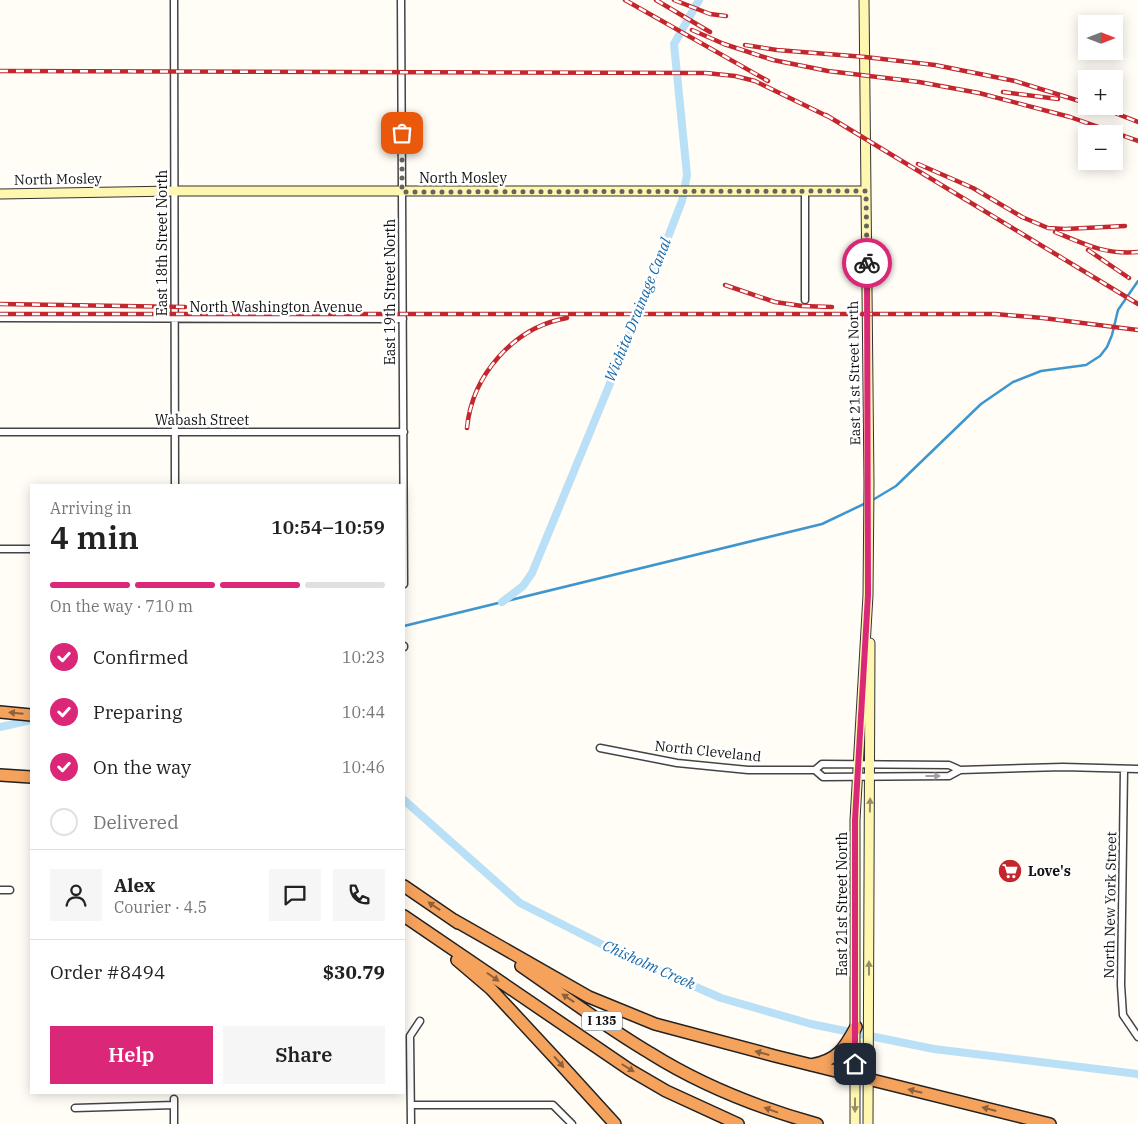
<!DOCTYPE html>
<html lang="en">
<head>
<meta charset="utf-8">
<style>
  body { margin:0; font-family:"IBM Plex Serif",serif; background:#f6f6f6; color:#222; height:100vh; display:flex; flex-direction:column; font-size:19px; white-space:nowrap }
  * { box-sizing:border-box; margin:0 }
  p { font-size:16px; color:#767676 }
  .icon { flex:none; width:28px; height:28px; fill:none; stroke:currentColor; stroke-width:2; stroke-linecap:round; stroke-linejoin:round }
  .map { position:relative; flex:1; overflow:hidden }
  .drawer { position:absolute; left:30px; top:484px; width:375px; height:610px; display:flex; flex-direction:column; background:#fff; border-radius:0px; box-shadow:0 2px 12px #0003 }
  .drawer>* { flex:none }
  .needle { width:32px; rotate:90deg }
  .fabs { position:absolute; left:1078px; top:15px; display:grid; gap:10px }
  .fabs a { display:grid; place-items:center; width:45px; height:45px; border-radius:0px; background:#fff; box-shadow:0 2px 12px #0003; font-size:25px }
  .pin { position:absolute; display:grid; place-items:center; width:42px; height:42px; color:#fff; margin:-21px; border-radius:10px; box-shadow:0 2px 8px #0006 }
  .courier { position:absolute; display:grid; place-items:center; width:50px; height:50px; margin:-25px; border:4px solid #db2777; border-radius:50%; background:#fff; color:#222; box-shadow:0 1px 6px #0007 }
  .head em { font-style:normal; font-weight:600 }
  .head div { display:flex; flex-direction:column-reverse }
  .head { display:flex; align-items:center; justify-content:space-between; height:85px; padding:0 20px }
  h1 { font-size:32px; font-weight:600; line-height:38px }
  .bar { display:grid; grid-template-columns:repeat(4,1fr); gap:8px 5px; align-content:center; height:60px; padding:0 20px }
  .bar i { height:6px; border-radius:4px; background:#e0e0e0 }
  .bar .active { background:#db2777 }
  .bar p { grid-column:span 4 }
  .line { display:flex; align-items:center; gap:12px; padding:0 20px; border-top:1px solid #e0e0e0 }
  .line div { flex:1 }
  .round { display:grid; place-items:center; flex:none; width:52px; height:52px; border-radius:0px; background:#f6f6f6 }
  ol { padding:0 20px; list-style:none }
  li { display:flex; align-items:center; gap:15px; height:55px }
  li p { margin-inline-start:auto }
  li .icon { padding:5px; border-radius:50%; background:#db2777; color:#fff; stroke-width:4 }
  li:last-child { color:#767676 }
  li i { width:28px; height:28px; border:2px solid #e0e0e0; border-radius:50% }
  .action { display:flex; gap:10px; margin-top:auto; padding:10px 20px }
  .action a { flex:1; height:58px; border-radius:0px; background:#db2777; color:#fff; font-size:20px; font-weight:600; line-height:58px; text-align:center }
  .action a+a { background:#f6f6f6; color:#222 }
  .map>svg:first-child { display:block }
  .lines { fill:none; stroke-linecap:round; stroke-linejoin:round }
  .stream { stroke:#3f96cf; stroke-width:2.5 }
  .canal { stroke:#b9e0f7; stroke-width:8 }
  .street-casing { stroke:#444; stroke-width:9 }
  .secondary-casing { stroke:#333; stroke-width:11 }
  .highway-casing { stroke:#222; stroke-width:14 }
  .street { stroke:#fff; stroke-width:6 }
  .secondary { stroke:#fff6b0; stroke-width:9 }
  .highway { stroke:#f5a25d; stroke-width:11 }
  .rail-casing { stroke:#c4262e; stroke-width:4.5 }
  .rail { stroke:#fff; stroke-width:2.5; stroke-dasharray:8; stroke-linecap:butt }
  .oneway { fill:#8e613b }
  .oneway2 { fill:#a0a0a0 }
  .oneway3 { fill:#948f68 }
  .done { stroke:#646461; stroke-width:5; stroke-dasharray:0 9 }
  .route { stroke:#db2777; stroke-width:6 }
  .labels { text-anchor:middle; stroke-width:5; stroke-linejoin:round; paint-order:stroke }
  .shield { fill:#fff; stroke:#585858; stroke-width:1 }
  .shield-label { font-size:12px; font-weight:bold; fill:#111 }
  .street-label { font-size:14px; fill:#111; stroke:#fff }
  .poi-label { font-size:14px; font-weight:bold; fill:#111; stroke:#fff; text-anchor:start }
  .water-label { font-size:15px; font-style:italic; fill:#1768a6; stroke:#fff }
</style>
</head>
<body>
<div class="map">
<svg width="1138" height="1124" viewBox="0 0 1138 1124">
  <rect width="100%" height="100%" fill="#fffdf5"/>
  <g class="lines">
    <!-- stream -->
    <path class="stream" d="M871,501L896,486L981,404L1013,382L1041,371L1086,365L1100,356L1107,347L1112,335L1118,310L1138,281
      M404,626L822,524L866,503"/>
    <!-- canal -->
    <path class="canal" d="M502,602L523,586L532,573L632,330L682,201L687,175L674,44L699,0
      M0,727L31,720
      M404,800L520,903L625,956L721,998L811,1024L934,1049L1138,1074"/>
    <!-- street casing -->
    <g class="street-casing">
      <path id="street" d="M174,0L175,485
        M401,0L404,584
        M805,191V300
        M0,318L403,319
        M0,432H404
        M0,549H31
        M404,646V647
        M600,748L677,763L748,770H815L823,777L949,776L960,770L1063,767L1138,769
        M1124,769L1121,985L1123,1015L1138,1037
        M815,770L822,764L949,765L960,770
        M0,890H10
        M174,1099V1124
        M411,1105H553L572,1124
        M75,1108L174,1105
        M411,1124L410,1036L420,1021"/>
    </g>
    <!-- secondary casing -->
    <g class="secondary-casing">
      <path id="secondary" d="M0,194L175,191H866
        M855,1124V820L868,595L869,484L864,0
        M868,1124L870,643"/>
    </g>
    <!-- highway casing -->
    <g class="highway-casing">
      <path id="highway" d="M0,712L31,715
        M0,775L31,777
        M404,886L458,923
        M404,916L630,1070L666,1091L738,1124
        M454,920L589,997L655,1024L775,1056L1050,1124
        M457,960L491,989L555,1058L615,1124
        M521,966C563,995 606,1027 650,1053C701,1085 759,1108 817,1124
        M811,1065C838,1060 844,1049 856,1027"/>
    </g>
    <!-- street -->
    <use href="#street" class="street"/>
    <!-- secondary -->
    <use href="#secondary" class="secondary"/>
    <!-- highway -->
    <use href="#highway" class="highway"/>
    <!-- rail casing -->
    <g class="rail-casing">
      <path id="rail" d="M625,0L768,81
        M656,0L710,32
        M674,0L710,14L726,16
        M692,30L724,44L773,60L828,71L919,82L979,93L1070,117L1138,141
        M745,45L777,50L865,57L935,65L1015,81L1086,103
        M0,71L706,73L735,76L755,81L831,118
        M1003,92L1058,99
        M1097,106L1138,122
        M826,115L1138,304
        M918,164L973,188L1022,217L1048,228L1065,229L1125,226
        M1055,232C1084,244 1105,255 1138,252
        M1088,250L1129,278
        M725,285L775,302L802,306L832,307
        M0,304L185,307
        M0,314H995L1043,318L1138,330
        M467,428C472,375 514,327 567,318"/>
    </g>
    <!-- rail -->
    <use href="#rail" class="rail"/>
  </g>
  <!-- one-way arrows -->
  <defs><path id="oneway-solid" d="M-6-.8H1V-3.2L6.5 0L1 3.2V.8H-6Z" transform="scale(1.25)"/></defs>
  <g class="oneway">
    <use href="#oneway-solid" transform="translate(16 713) rotate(-175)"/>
    <use href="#oneway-solid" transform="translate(434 906) rotate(-146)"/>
    <use href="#oneway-solid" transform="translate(493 977) rotate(35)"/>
    <use href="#oneway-solid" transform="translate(568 998) rotate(-146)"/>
    <use href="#oneway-solid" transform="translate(762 1053) rotate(-165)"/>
    <use href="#oneway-solid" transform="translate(559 1062) rotate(49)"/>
    <use href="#oneway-solid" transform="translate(628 1068) rotate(32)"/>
    <use href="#oneway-solid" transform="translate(915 1091) rotate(-166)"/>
    <use href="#oneway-solid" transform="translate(989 1109) rotate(-165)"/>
    <use href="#oneway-solid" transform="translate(771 1110) rotate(-160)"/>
  </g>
  <use class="oneway2" href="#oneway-solid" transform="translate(933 776)"/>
  <g class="oneway3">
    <use href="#oneway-solid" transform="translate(870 805) rotate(-89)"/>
    <use href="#oneway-solid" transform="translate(869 968) rotate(-90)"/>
    <use href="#oneway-solid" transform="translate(855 1105) rotate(90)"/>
  </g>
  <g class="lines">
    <!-- done -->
    <path class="done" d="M402,133V192L866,191L867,263"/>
    <!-- route -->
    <path class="route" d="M855,1064V820L868,595L867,263"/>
  </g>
  <!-- icons -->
  <defs>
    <g id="supermarket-disc" transform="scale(1.25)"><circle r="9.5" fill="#c4262e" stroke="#fff"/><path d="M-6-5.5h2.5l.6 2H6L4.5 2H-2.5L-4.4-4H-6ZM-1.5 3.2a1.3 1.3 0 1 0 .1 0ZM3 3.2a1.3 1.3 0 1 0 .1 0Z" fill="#fff"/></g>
  </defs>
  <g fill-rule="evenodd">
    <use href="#supermarket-disc" x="1010" y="871"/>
  </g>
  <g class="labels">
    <!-- shield labels -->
    <rect class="shield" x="582" y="1011.5" width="40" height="19" rx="4"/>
    <g class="shield-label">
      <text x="602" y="1025">I 135</text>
    </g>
    <!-- street labels -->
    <g class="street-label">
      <text x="463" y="183">North Mosley</text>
      <text transform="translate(58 179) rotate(-1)" y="5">North Mosley</text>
      <text transform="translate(162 243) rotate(-90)" y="5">East 18th Street North</text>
      <text transform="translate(390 292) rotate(-90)" y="5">East 19th Street North</text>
      <text x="276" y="312">North Washington Avenue</text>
      <text transform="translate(854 373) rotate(-91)" y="5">East 21st Street North</text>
      <text x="202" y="425">Wabash Street</text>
      <text transform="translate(708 751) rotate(6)" y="5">North Cleveland</text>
      <text transform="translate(842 904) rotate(-90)" y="5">East 21st Street North</text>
      <text transform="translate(1110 905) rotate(-89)" y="5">North New York Street</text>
    </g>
    <!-- poi labels -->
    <g class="poi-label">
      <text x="1028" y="876">Love's</text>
    </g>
    <!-- water labels -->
    <g class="water-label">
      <text transform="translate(638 310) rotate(-68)" y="5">Wichita Drainage Canal</text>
      <text transform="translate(649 965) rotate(24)" y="5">Chisholm Creek</text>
    </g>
  </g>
</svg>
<div class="fabs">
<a><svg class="needle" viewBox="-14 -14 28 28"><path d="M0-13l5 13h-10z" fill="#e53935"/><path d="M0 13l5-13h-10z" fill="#767676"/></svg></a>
<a>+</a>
<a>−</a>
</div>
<div class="pin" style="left:402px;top:133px;background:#ea580c"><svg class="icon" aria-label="bag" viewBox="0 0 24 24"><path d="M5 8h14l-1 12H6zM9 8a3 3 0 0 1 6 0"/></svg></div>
<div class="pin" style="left:855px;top:1064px;background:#1f2937"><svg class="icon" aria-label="home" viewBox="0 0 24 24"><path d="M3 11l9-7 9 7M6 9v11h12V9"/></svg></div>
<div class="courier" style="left:867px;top:263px"><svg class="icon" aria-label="bike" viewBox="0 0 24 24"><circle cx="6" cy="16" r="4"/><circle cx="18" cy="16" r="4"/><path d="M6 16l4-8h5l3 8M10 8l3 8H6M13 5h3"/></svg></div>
<section class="drawer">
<div class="head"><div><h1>4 min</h1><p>Arriving in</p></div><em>10:54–10:59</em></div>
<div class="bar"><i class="active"></i><i class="active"></i><i class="active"></i><i></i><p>On the way · 710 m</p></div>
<ol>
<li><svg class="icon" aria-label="check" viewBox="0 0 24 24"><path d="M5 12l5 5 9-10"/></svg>Confirmed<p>10:23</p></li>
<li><svg class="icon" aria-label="check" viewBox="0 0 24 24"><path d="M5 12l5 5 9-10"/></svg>Preparing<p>10:44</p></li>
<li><svg class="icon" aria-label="check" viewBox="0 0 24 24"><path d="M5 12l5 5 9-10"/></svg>On the way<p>10:46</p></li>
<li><i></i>Delivered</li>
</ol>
<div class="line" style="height:90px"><a class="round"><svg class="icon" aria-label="person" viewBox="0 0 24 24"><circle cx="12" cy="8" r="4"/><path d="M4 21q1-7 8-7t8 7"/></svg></a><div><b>Alex</b><p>Courier · 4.5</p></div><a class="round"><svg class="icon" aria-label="chat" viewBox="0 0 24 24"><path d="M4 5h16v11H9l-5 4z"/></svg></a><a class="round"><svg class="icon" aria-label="phone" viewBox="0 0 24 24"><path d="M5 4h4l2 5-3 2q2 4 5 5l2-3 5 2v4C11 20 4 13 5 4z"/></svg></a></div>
<div class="line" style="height:65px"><div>Order #8494</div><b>$30.79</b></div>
<div class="action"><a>Help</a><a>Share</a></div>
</section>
</div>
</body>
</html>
